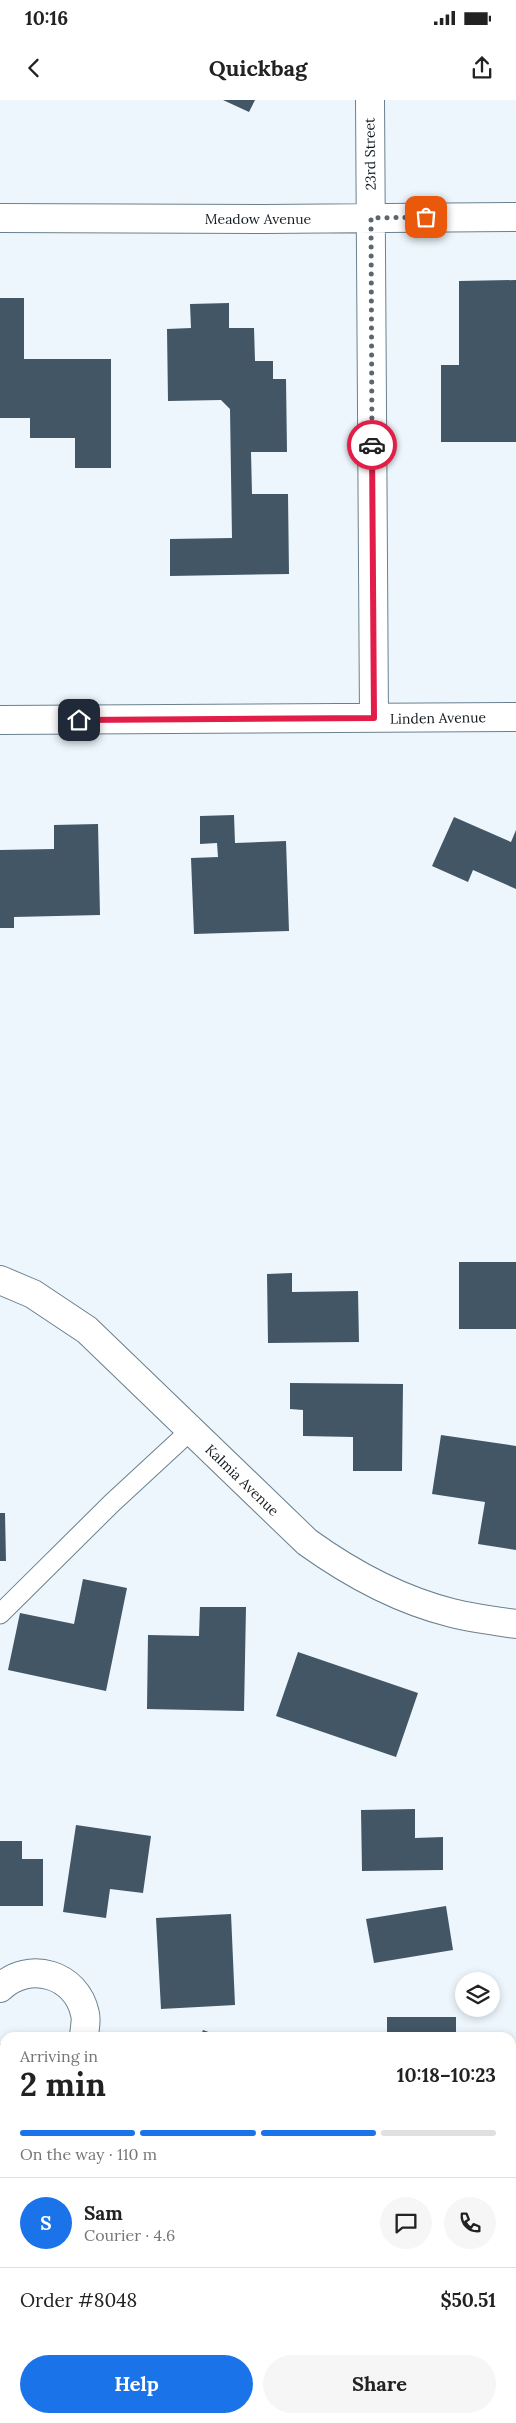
<!DOCTYPE html>
<html lang="en">
<head>
<meta charset="utf-8">
<style>
  body { margin:0; font-family:Lora,serif; background:#f6f6f6; color:#222; height:100vh; display:flex; flex-direction:column; font-size:19px; white-space:nowrap }
  * { box-sizing:border-box; margin:0 }
  p { font-size:16px; color:#767676 }
  .icon { flex:none; width:28px; height:28px; fill:none; stroke:currentColor; stroke-width:2; stroke-linecap:round; stroke-linejoin:round }
  .map { position:relative; flex:1; overflow:hidden }
  .panel { position:absolute; left:0px; top:1932px; width:516px; height:391px; display:flex; flex-direction:column; background:#fff; border-radius:15px 15px 0 0; box-shadow:0 2px 8px #0003 }
  .panel>* { flex:none }
  .tools { position:absolute; left:455px; top:1872px; display:grid; gap:10px }
  .tools a { display:grid; place-items:center; width:45px; height:45px; border-radius:50%; background:#fff; box-shadow:0 2px 8px #0003; font-size:25px }
  .pin { position:absolute; display:grid; place-items:center; width:42px; height:42px; color:#fff; margin:-21px; border-radius:10px; box-shadow:0 2px 8px #0006 }
  .courier { position:absolute; display:grid; place-items:center; width:50px; height:50px; margin:-25px; border:4px solid #e11d48; border-radius:50%; background:#fff; color:#222; box-shadow:0 1px 6px #0007 }
  .headline em { font-style:normal; font-weight:800 }
  .headline div { display:flex; flex-direction:column-reverse }
  .headline { display:flex; align-items:center; justify-content:space-between; height:85px; padding:0 20px }
  h1 { font-size:32px; font-weight:800; line-height:38px }
  .bar { display:grid; grid-template-columns:repeat(4,1fr); gap:8px 5px; align-content:center; height:60px; padding:0 20px }
  .bar i { height:6px; border-radius:4px; background:#e0e0e0 }
  .bar .on { background:#1a73e8 }
  .bar p { grid-column:span 4 }
  .line { display:flex; align-items:center; gap:12px; padding:0 20px; border-top:1px solid #e0e0e0 }
  .line div { flex:1 }
  .round { display:grid; place-items:center; flex:none; width:52px; height:52px; border-radius:26px; background:#f6f6f6 }
  .button { display:flex; gap:10px; margin-top:auto; padding:10px 20px }
  .button a { flex:1; height:58px; border-radius:30px; background:#1a73e8; color:#fff; font-size:20px; font-weight:800; line-height:58px; text-align:center }
  .button a+a { background:#f6f6f6; color:#222 }
  .status { display:flex; justify-content:space-between; align-items:center; height:35px; padding:0 25px; background:#fff; direction:ltr }
  .status svg { height:14px; fill:currentColor }
  header { display:flex; justify-content:space-between; align-items:center; height:65px; padding:0 20px; background:#fff; font-size:22px; font-weight:800 }
  .map>svg:first-child { display:block }
  .building { fill:#435665 }
  .lines { fill:none; stroke-linecap:round; stroke-linejoin:round }
  .service-casing { stroke:#6b808f; stroke-width:21 }
  .minor-casing { stroke:#6b808f; stroke-width:30 }
  .service { stroke:#fff; stroke-width:19 }
  .minor { stroke:#fff; stroke-width:28 }
  .done { stroke:#5e666c; stroke-width:5; stroke-dasharray:0 9 }
  .route { stroke:#e11d48; stroke-width:6 }
  .labels { text-anchor:middle; stroke-width:5; stroke-linejoin:round; paint-order:stroke }
  .street-label { font-size:14px; fill:#11191f; stroke:#fff }
</style>
</head>
<body>
<div class="status"><b>10:16</b><svg viewBox="0 0 49 12"><path d="M0 12V9h3v3zM5 12V6h3v6zM10 12V3h3v9zM15 12V0h3v12zM26 1h20v11H26zM47 4h2v5h-2z"/></svg></div>
<header><svg class="icon" aria-label="back" viewBox="0 0 24 24"><path d="M15 5l-7 7 7 7"/></svg>Quickbag<svg class="icon" aria-label="share" viewBox="0 0 24 24"><path d="M12 15V3M7 8l5-5 5 5M5 13v7h14v-7"/></svg></header>
<div class="map">
<svg width="516" height="2323" viewBox="0 0 516 2323">
  <rect width="100%" height="100%" fill="#ecf6fc"/>
  <!-- building -->
  <path class="building" d="M223,0H255L249,12Z
    M516,180V342H441V265H459V181Z
    M0,198H24V259H111V368H75V338H30V318H0Z
    M229,203V228H254L255,261H273V279H286L287,352H251L252,394H288L289,474L170,476V439L232,438L230,309L221,300L168,301L167,229L191,228L190,204Z
    M234,715L235,743L286,741L289,831L194,834L191,758L218,757L217,743L200,744V716Z
    M454,717L511,742L516,730V789L473,770L468,782L432,766Z
    M98,724L100,815L14,817V828H0V750L54,749V725Z
    M459,1162H516V1229H459Z
    M292,1173V1192L358,1191L359,1242L268,1243L267,1174Z
    M290,1283L403,1284L402,1371H353V1337L303,1336V1310L290,1309Z
    M441,1335L516,1346V1450L478,1444L485,1402L432,1394Z
    M0,1413H5L6,1461H0Z
    M83,1479L127,1488L106,1591L8,1570L20,1513L74,1524Z
    M200,1507H246L244,1611L147,1609L148,1535L199,1536Z
    M298,1552L418,1593L396,1657L276,1616Z
    M415,1709V1738L443,1737V1770L362,1771L361,1710Z
    M76,1725L151,1736L143,1793L110,1789L106,1818L63,1812Z
    M0,1741H22V1759H43V1806H0Z
    M446,1806L453,1850L374,1863L366,1819Z
    M231,1814L235,1905L161,1909L156,1818Z
    M387,1917H456V1938H387Z
    M203,1930L222,1937V1938H200Z
    M0,2027H5V2109H0Z
    M0,2215H5V2274H0Z
    M393,2319H431L424,2323H395Z"/>
  <g class="lines">
    <!-- service casing -->
    <g class="service-casing">
      <path id="service" d="M0,1514L112,1403L191,1330"/>
    </g>
    <!-- minor casing -->
    <g class="minor-casing">
      <path id="minor" d="M370,0L374,618
        M0,118L264,119L516,117
        M0,620L516,617
        M0,1180L33,1194L87,1230L307,1442C350,1473 400,1500 452,1513C472,1518 495,1521 516,1524
        M0,1888C29,1860 77,1874 85,1914C87,1921 84,1930 84,1938
        M0,1959L5,1964"/>
    </g>
    <!-- service -->
    <use href="#service" class="service"/>
    <!-- minor -->
    <use href="#minor" class="minor"/>
  </g>
  <g class="lines">
    <!-- done -->
    <path class="done" d="M372,345L371,118L426,117"/>
    <!-- route -->
    <path class="route" d="M79,620L374,618L372,345"/>
  </g>
  <g class="labels">
    <!-- street labels -->
    <g class="street-label">
      <text transform="translate(370 54) rotate(-91)" y="5">23rd Street</text>
      <text x="258" y="124">Meadow Avenue</text>
      <text transform="translate(438 618) rotate(-1)" y="5">Linden Avenue</text>
      <text transform="translate(242 1380) rotate(44)" y="5">Kalmia Avenue</text>
    </g>
  </g>
</svg>
<div class="tools">
<a><svg class="icon" aria-label="layers" viewBox="0 0 24 24"><path d="M12 4l9 5-9 5-9-5zM3 14l9 5 9-5"/></svg></a>
</div>
<div class="pin" style="left:426px;top:117px;background:#ea580c"><svg class="icon" aria-label="bag" viewBox="0 0 24 24"><path d="M5 8h14l-1 12H6zM9 8a3 3 0 0 1 6 0"/></svg></div>
<div class="pin" style="left:79px;top:620px;background:#1f2937"><svg class="icon" aria-label="home" viewBox="0 0 24 24"><path d="M3 11l9-7 9 7M6 9v11h12V9"/></svg></div>
<div class="courier" style="left:372px;top:345px"><svg class="icon" aria-label="car" viewBox="0 0 24 24"><path d="M5 17H2v-5l4-1 3-4h7l3 4 3 1v5h-3M9 17h6M6 11h13"/><circle cx="7" cy="17" r="2"/><circle cx="17" cy="17" r="2"/></svg></div>
<section class="panel">
<div class="headline"><div><h1>2 min</h1><p>Arriving in</p></div><em>10:18–10:23</em></div>
<div class="bar"><i class="on"></i><i class="on"></i><i class="on"></i><i></i><p>On the way · 110 m</p></div>
<div class="line" style="height:90px"><b class="round" style="background:#1a73e8;color:#fff">S</b><div><b>Sam</b><p>Courier · 4.6</p></div><a class="round"><svg class="icon" aria-label="chat" viewBox="0 0 24 24"><path d="M4 5h16v11H9l-5 4z"/></svg></a><a class="round"><svg class="icon" aria-label="phone" viewBox="0 0 24 24"><path d="M5 4h4l2 5-3 2q2 4 5 5l2-3 5 2v4C11 20 4 13 5 4z"/></svg></a></div>
<div class="line" style="height:65px"><div>Order #8048</div><b>$50.51</b></div>
<div class="button"><a>Help</a><a>Share</a></div>
</section>
</div>
</body>
</html>
